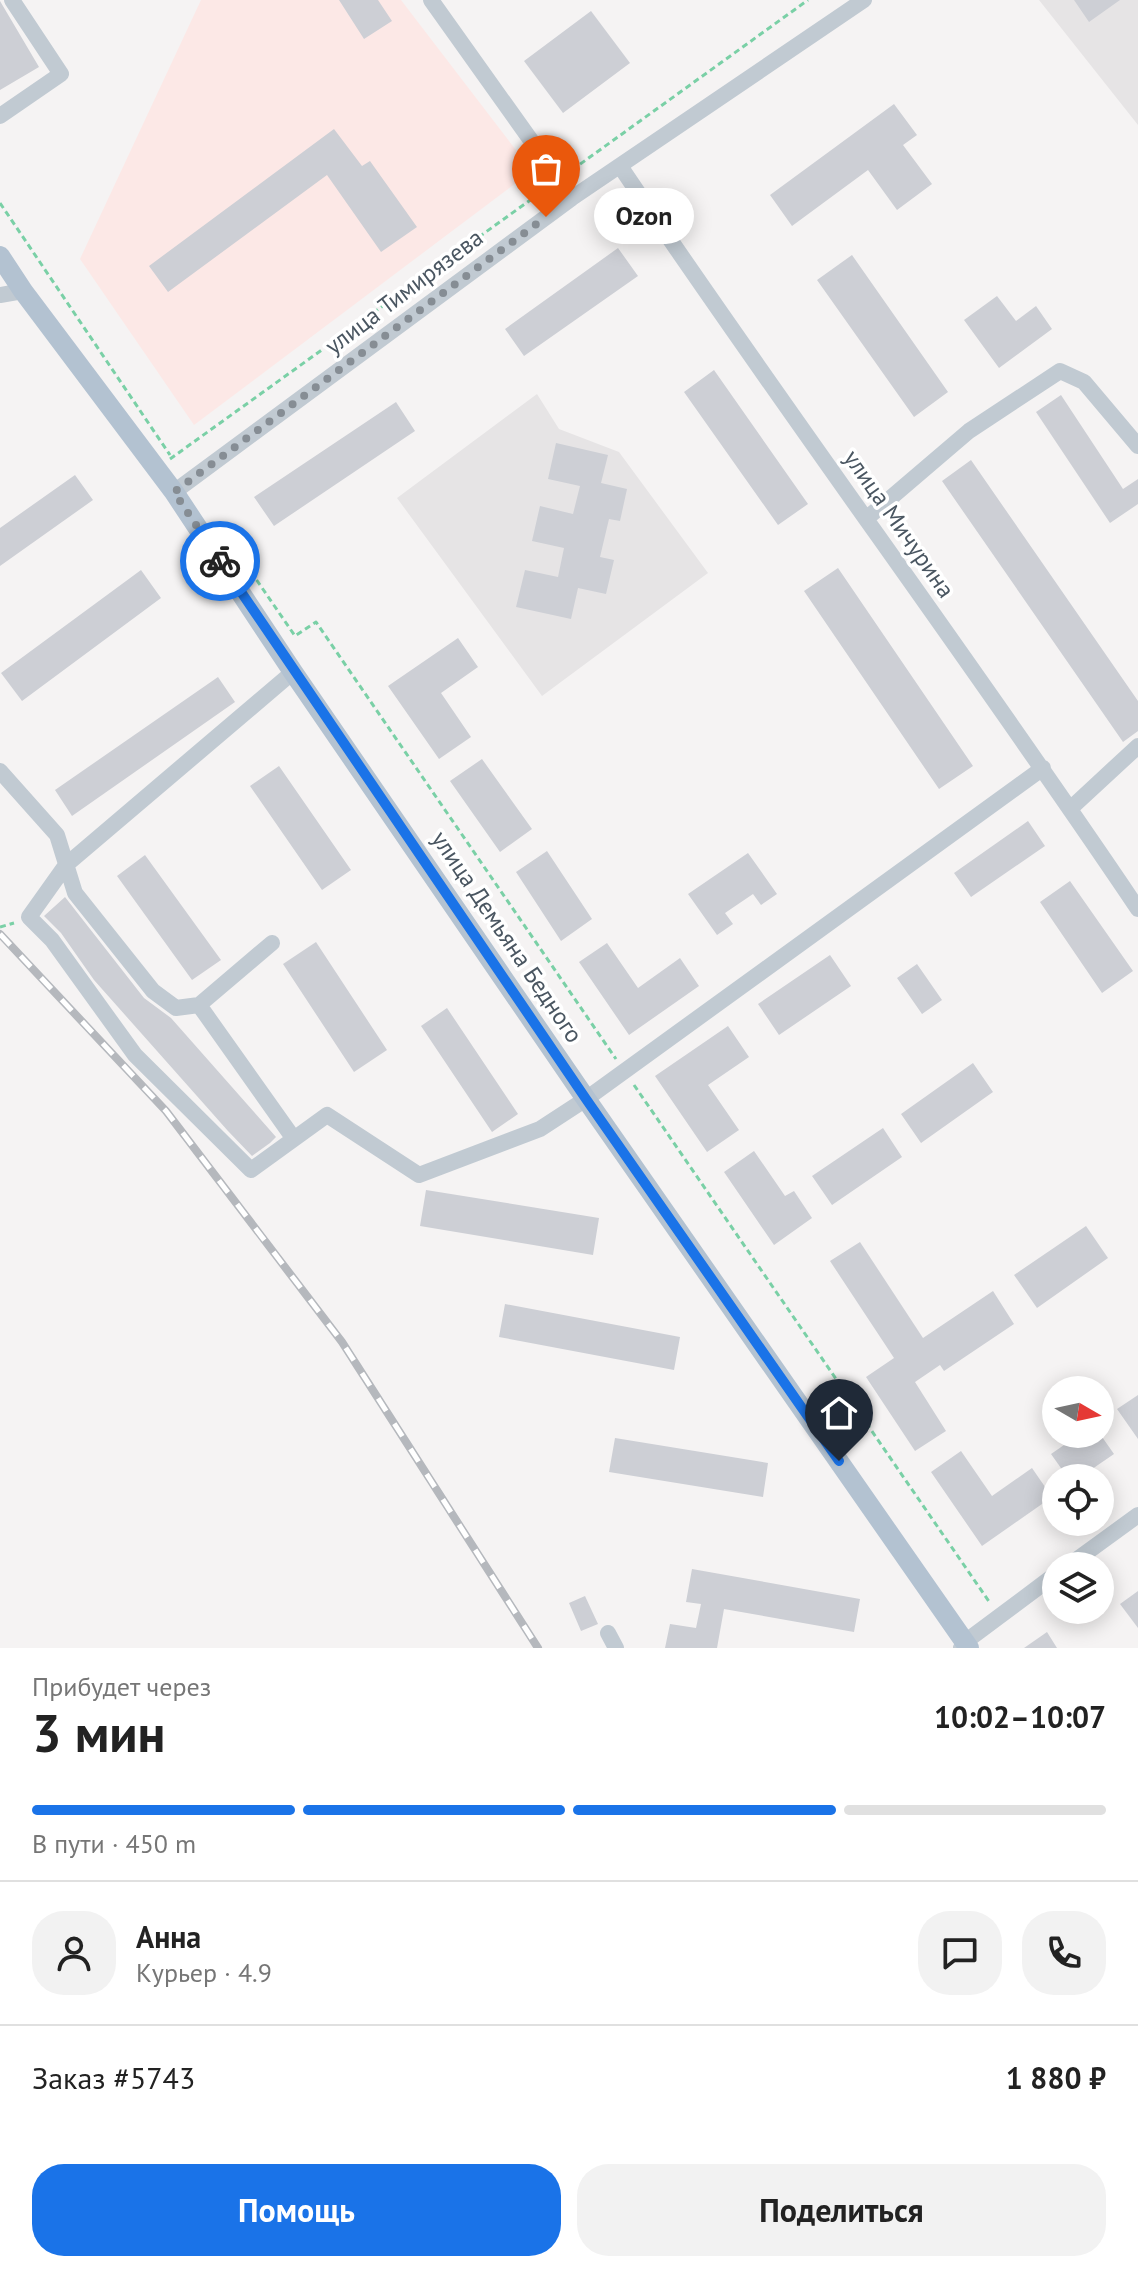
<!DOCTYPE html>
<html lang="ru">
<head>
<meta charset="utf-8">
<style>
  body { margin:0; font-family:"PT Sans",sans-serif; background:#f2f2f2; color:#222; height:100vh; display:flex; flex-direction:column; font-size:30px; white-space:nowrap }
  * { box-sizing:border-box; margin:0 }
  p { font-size:26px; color:#767676 }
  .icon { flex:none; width:44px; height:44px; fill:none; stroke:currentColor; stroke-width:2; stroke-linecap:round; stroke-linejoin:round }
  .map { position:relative; height:1648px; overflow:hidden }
  .details { display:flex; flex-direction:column; background:#fff; flex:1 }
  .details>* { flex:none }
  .needle { width:52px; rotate:99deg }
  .fabs { position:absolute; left:1042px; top:1376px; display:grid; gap:16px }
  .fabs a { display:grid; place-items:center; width:72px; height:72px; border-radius:50%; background:#fff; box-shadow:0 4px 20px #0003; font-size:40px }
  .pin { position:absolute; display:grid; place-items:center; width:68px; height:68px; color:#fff; margin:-82px -34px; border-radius:50% 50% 50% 0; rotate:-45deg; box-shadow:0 0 8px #0007 }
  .pin .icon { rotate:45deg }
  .courier { position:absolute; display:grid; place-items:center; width:80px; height:80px; margin:-40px; border:6px solid #1a73e8; border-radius:50%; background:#fff; color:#222; box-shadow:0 2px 10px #0007 }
  .bubble { position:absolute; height:56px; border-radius:28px; background:#fff; box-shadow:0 4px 20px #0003; font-size:26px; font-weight:700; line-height:56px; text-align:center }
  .overview em { font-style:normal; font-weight:700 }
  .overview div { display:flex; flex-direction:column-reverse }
  .overview { display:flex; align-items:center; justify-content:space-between; height:136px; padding:0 32px }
  h1 { font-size:52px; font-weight:700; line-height:60px }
  .bar { display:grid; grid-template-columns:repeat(4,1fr); gap:12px 8px; align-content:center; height:96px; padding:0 32px }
  .bar i { height:10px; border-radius:6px; background:#e0e0e0 }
  .bar .active { background:#1a73e8 }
  .bar p { grid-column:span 4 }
  .line { display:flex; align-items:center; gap:20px; padding:0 32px; border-top:2px solid #e0e0e0 }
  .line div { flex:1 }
  .round { display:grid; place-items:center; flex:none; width:84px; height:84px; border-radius:32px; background:#f2f2f2 }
  .button { display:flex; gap:16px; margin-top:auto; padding:16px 32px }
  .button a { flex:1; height:92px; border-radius:32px; background:#1a73e8; color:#fff; font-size:32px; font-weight:700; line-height:92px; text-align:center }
  .button a+a { background:#f2f2f2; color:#222 }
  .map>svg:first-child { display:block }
  .education { fill:#e6e4e5 }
  .medical { fill:#fce8e6 }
  .building { fill:#cdcfd5 }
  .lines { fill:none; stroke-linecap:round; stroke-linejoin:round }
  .path { stroke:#7ad0a6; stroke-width:3; stroke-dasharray:6 4; stroke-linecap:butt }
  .minor { stroke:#c1cad2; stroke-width:16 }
  .major { stroke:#b3c2d1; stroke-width:20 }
  .rail-casing { stroke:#b5b8bd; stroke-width:8 }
  .rail { stroke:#fff; stroke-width:5; stroke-dasharray:15; stroke-linecap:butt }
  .done { stroke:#868d94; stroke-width:8; stroke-dasharray:0 14.4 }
  .route { stroke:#1a73e8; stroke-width:10 }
  .labels { text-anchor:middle; stroke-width:7; stroke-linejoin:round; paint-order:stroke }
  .street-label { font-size:24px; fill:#4a5661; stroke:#fff }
</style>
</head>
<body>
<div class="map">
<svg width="1138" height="1648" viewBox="0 0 1138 1648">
  <rect width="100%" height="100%" fill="#f5f3f3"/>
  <!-- education -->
  <path class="education" d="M1039,0H1138V125Z
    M537,394L559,429L619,452L708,573L542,696L397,498Z"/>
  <!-- medical -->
  <path class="medical" d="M201,0H401L532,171L194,425L80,259Z"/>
  <!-- building -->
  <path class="building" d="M339,0H378L392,21L364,39Z
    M1074,0H1120L1089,22Z
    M0,1L39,67L0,90Z
    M591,11L630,63L563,113L524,61Z
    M894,104L917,135L903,145L932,184L897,210L868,170L792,226L770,195Z
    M334,129L362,166L370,161L417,227L381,252L327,175L168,292L149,266Z
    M618,248L638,276L524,356L505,329Z
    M852,255L948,392L914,417L817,280Z
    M997,296L1016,321L1036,306L1052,329L999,368L964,320Z
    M714,370L808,504L778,525L684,392Z
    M1061,395L1123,489L1138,479V504L1110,523L1036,412Z
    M396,402L415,431L274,526L254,497Z
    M556,443L608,455L601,483L627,489L620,521L609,519L600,557L614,560L606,594L578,588L571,619L516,607L525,570L558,577L564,548L532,541L540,506L573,514L580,486L548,479Z
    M971,460L1138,701V731L1123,742L942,481Z
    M75,475L93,500L0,566V528Z
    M838,568L973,766L939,789L804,591Z
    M141,570L161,598L22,701L1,673Z
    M458,638L478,667L441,693L471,737L439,759L388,686Z
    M218,677L235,702L72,816L55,790Z
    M482,759L532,829L500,852L450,781Z
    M279,766L351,870L322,890L250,786Z
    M1028,821L1045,846L971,897L954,873Z
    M547,851L592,919L561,941L516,872Z
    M748,853L777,894L761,905L753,894L725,913L733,924L717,935L688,894Z
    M145,855L221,960L192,980L117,876Z
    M1070,881L1133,971L1102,993L1040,902Z
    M65,897L144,998L171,1018L276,1137L270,1143L252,1156L228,1131L94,980L61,933L44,916Z
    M316,942L387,1050L354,1072L283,964Z
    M607,943L638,988L680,958L699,986L629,1035L579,962Z
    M830,955L851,986L779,1035L758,1004Z
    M917,964L942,1000L922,1014L897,978Z
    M447,1008L518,1114L492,1132L421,1026Z
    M728,1026L749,1057L708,1085L739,1130L707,1152L655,1076Z
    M973,1063L993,1092L921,1143L901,1114Z
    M883,1128L902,1157L832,1205L812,1176Z
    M754,1151L785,1196L794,1191L812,1218L774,1245L724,1172Z
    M426,1190L599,1218L593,1255L420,1226Z
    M1086,1226L1108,1258L1037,1308L1014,1275Z
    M860,1242L923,1338L993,1291L1014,1324L944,1371L940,1365L915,1382L946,1431L915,1451L866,1377L894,1358L830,1261Z
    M505,1304L680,1337L674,1370L499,1337Z
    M1138,1395V1439L1117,1409Z
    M1080,1434H1100L1114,1454L1079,1478H1068L1051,1454Z
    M615,1438L768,1463L763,1497L609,1472Z
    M961,1451L992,1496L1032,1468L1052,1497L982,1546L931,1472Z
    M692,1569L860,1599L854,1632L724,1609L717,1648H665L670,1624L696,1628L701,1604L686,1602Z
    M1138,1591V1628L1120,1604Z
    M585,1596L598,1624L581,1631L569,1603Z
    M1047,1632L1057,1648H1024Z"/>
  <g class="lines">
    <!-- path -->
    <path class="path" d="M572,170L808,0
      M0,203L170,455
      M170,459L547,188
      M234,547L295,636L316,622L616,1059
      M0,927L14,923
      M634,1085L990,1603"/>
    <!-- minor -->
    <path class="minor" d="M431,0L572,198
      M0,116L61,74L12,0
      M620,166C789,417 970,659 1138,909
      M0,295L23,291
      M174,492L572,198L864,0
      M866,519L969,431L1060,371L1084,382L1138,446
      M293,672L66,865L29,917L52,940L135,1055L251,1170L327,1115L419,1175L540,1129L586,1099L1043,768
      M0,771L57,835L75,893L153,991L176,1008L199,1005L294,1139
      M1070,809L1138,746
      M199,1005L272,943
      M1068,1566L1138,1515
      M608,1633L616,1648
      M961,1648L965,1642L1056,1574"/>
    <!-- major -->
    <path class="major" d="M0,256L23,291L174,492L293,672L586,1099L969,1648"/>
    <!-- rail casing -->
    <g class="rail-casing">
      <path id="rail" d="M0,934L166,1111L342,1342L538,1648"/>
    </g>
    <!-- rail -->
    <use href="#rail" class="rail"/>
  </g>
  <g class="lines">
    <!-- done -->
    <path class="done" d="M220,561L174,492L546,217"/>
    <!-- route -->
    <path class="route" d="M220,561L586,1099L839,1461"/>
  </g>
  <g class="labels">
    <!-- street labels -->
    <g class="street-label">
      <text transform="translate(404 292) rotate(-37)" y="8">улица Тимирязева</text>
      <text transform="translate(899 524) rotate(55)" y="8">улица Мичурина</text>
      <text transform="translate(507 937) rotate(56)" y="8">улица Демьяна Бедного</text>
    </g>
  </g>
</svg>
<div class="fabs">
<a><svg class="needle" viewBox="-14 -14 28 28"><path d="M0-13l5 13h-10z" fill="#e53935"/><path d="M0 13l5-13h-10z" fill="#767676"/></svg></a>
<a><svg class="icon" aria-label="locate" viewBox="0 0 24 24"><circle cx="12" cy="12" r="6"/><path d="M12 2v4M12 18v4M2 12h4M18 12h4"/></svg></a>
<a><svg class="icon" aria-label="layers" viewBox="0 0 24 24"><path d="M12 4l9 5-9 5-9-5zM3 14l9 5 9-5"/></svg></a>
</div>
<div class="pin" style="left:546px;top:217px;background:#ea580c"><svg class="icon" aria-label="bag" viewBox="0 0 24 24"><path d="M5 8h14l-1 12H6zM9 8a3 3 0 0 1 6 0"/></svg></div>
<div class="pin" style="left:839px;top:1461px;background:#1f2937"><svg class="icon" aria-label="home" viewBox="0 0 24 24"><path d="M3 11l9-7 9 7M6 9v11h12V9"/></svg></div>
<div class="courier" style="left:220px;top:561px"><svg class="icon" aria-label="bike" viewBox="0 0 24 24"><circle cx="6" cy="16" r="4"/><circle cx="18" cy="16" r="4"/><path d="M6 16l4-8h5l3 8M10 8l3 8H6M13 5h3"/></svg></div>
<div class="bubble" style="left:594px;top:188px;width:100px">Ozon</div>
</div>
<section class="details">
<div class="overview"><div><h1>3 мин</h1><p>Прибудет через</p></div><em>10:02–10:07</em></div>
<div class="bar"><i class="active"></i><i class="active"></i><i class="active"></i><i></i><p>В пути · 450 m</p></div>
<div class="line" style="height:144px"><a class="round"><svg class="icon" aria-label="person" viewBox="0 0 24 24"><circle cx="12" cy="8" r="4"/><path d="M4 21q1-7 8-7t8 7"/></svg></a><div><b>Анна</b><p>Курьер · 4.9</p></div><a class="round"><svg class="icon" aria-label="chat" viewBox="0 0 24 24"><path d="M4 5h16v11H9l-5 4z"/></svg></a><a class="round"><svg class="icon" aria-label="phone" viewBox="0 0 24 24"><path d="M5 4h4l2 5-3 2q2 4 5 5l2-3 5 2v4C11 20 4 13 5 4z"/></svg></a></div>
<div class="line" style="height:104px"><div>Заказ #5743</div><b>1 880 ₽</b></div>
<div class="button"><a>Помощь</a><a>Поделиться</a></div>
</section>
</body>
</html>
